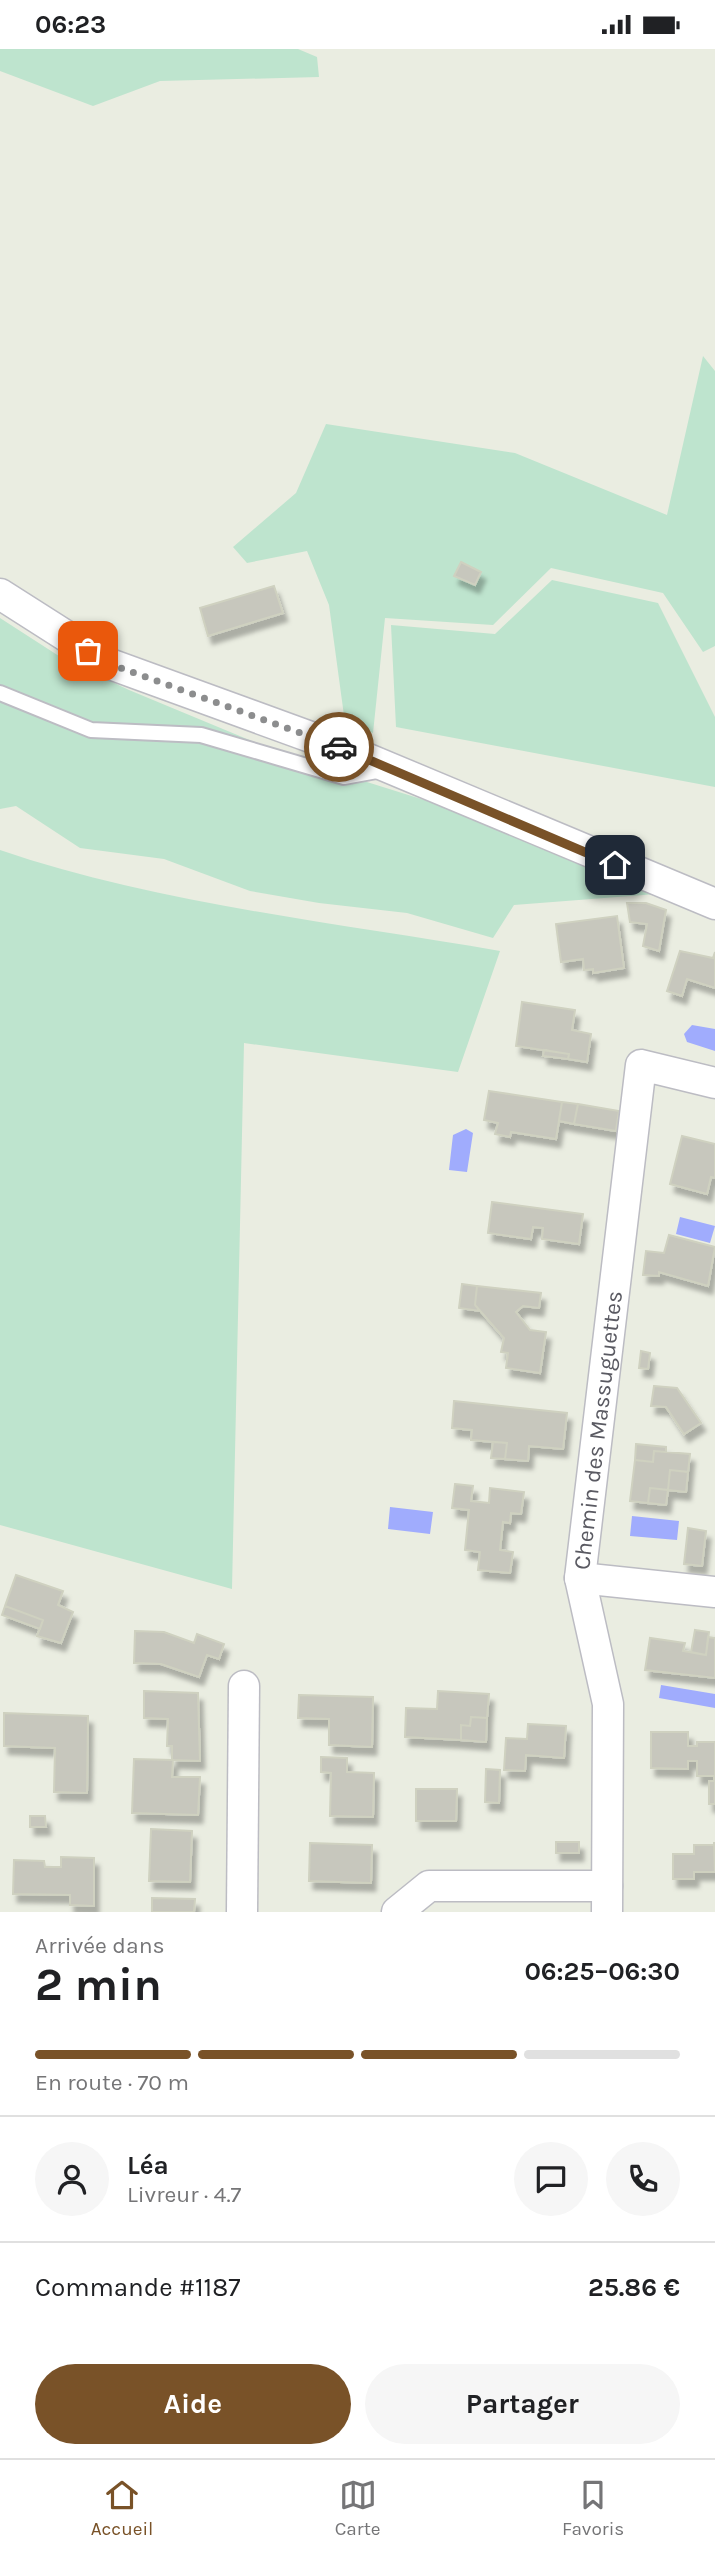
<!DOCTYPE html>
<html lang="fr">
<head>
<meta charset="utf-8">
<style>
  body { margin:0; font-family:Karla,sans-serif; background:#f6f6f6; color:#202124; height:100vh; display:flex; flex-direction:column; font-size:26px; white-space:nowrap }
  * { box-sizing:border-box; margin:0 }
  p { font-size:23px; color:#757577 }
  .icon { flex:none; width:38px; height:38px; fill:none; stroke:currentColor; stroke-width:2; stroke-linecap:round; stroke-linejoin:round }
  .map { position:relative; height:1863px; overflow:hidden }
  .details { display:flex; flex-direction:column; background:#fff; flex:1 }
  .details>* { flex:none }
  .pin { position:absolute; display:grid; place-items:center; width:60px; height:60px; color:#fff; margin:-30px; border-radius:14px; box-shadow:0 4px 10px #0006 }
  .courier { position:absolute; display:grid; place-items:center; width:70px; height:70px; margin:-35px; border:5px solid #795228; border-radius:50%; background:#fff; color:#222; box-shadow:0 2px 9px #0007 }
  .overview em { font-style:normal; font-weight:700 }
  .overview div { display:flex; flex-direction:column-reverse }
  .overview { display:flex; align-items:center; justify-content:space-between; height:119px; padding:0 35px }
  h1 { font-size:46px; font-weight:700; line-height:52px }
  .bar { display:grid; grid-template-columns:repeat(4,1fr); gap:10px 7px; align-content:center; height:84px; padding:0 35px }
  .bar i { height:9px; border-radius:5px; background:#e0e0e0 }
  .bar .active { background:#795228 }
  .bar p { grid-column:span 4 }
  .line { display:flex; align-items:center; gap:18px; padding:0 35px; border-top:2px solid #e0e0e0 }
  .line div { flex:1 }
  .round { display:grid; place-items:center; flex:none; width:74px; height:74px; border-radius:37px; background:#f6f6f6 }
  .button { display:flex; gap:14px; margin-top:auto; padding:14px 35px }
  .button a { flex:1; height:80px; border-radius:42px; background:#795228; color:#fff; font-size:28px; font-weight:700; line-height:80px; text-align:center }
  .button a+a { background:#f6f6f6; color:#202124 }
  .status { display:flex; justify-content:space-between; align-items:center; height:49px; padding:0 35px; background:#fff; direction:ltr }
  .status svg { height:19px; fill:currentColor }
  .menu { display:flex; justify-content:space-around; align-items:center; height:98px; border-top:2px solid #e0e0e0; background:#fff; font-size:19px; color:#757577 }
  .menu a { display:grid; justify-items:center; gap:4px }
  .menu .active { color:#795228 }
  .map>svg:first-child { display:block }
  .green { fill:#bee4ce }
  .water { fill:#a0acfd }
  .building { fill:#c7c7bd; stroke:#cfd1c0; stroke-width:2; filter:url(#shadow) }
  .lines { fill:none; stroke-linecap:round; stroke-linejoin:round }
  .lane-casing { stroke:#bcbcc3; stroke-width:18 }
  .street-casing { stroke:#bcbcc3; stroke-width:33 }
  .lane { stroke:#fff; stroke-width:14 }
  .street { stroke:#fff; stroke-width:30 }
  .done { stroke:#8c8d8e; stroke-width:7; stroke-dasharray:0 12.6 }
  .route { stroke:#795228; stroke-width:9 }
  .labels { text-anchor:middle; stroke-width:7; stroke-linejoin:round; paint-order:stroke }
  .street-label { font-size:23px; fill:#5a5a62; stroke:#fff }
</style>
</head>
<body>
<div class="status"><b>06:23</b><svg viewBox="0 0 49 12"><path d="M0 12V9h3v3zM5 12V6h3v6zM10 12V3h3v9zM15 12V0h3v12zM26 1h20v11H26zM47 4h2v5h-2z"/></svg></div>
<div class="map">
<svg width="715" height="1863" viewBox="0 0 715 1863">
  <defs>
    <filter id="shadow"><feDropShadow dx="4.5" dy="8" stdDeviation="2" flood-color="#0004"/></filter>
  </defs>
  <rect width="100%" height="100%" fill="#eaede1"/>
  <!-- green -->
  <path class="green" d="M0,0H298L317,8L319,28L160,32L93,57L0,22Z
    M703,307L715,322V597L703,603L663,544L551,519L493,576L385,569L373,684L345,674L329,556L307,502L247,514L233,498L296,444L326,375L515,404L667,466Z
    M552,531L658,554L715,668V738L396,678L391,576L495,585Z
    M0,569L62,609L129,641L300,712L453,760L656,845L514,856L493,889L407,864L319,854L250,842L164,810L80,799L16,757L0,760Z
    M0,801C155,854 337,874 500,902L458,1023L244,994L232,1540L0,1476Z"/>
  <!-- water -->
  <path class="water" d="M692,976L715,980V1002L687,993L684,985Z
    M466,1080L473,1084L467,1123L449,1121L453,1086Z
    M680,1168L715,1177L710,1194L676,1185Z
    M390,1458L433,1463L430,1485L388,1480Z
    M632,1467L679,1472L677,1491L630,1487Z
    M661,1636L715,1645V1659L659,1649Z"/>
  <!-- building -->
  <path class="building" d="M461,513L481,523L475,536L454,527Z
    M274,537L283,564L208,587L200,559Z
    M627,854H646L666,861L659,902L643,897L647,875L630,873Z
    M617,867L624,919L593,924V920L584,921L583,910L561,913L556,875Z
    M680,902L713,909L715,903V939L687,930L682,947L667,942Z
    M522,953L575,961L572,981L591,985L587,1013L568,1010L569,1005L516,997Z
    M544,1001L569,1005L568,1010L543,1007Z
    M489,1042L562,1053L556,1090L511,1083L510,1088L495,1085L498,1074L484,1071Z
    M562,1053L578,1055L574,1075L559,1072Z
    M578,1055L619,1062L616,1082L574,1075Z
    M682,1087L715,1095V1129L711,1128L707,1145L670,1135Z
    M492,1153L583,1165L579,1195L542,1190L543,1179L533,1178L531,1190L488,1184Z
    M669,1186L715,1198L708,1237L659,1223V1227L643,1226L646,1202L664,1204Z
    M462,1235L477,1237L475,1256L480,1262L459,1259Z
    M477,1237L541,1244L539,1259L523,1257L516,1263L530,1281L546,1283L540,1324L506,1319L508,1304L501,1303L504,1289L475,1256Z
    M641,1302L650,1304L648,1320L639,1319Z
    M654,1337L677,1339L701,1374L684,1385L666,1358L651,1357Z
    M454,1352L567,1364L563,1400L529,1397L528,1412L505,1410L507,1394L471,1391L472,1381L452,1379Z
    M493,1393L507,1394L505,1410L491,1409Z
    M636,1395L666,1398V1403L654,1402L653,1413L635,1411Z
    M654,1402L690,1405L688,1423L670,1421L668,1441L650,1439L648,1454L630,1452L635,1411L653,1413Z
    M670,1421L688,1423L686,1443L668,1441Z
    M455,1435L473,1437L471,1452L489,1454L490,1439L524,1443L521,1465L511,1464L510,1474L503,1473L500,1501L513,1503L510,1524L478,1521L480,1503L465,1501L469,1461L452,1459Z
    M650,1439L668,1441L666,1456L648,1454Z
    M688,1479L706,1482L702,1517L684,1515Z
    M16,1526L63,1542L58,1556L73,1563L61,1594L37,1587L43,1571L5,1557Z
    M5,1557L43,1571L40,1580L2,1566Z
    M695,1581L709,1583L706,1606L691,1603Z
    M135,1582L164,1583L194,1594L197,1585L224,1595L219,1610L207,1606L199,1628L161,1615L134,1614Z
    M708,1588L715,1589V1629L645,1621L650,1589L685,1594L683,1602L706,1606Z
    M144,1642L198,1644L200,1712L172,1711V1697H167L168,1670L144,1669Z
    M438,1642L489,1645L487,1669L471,1668L470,1677L461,1676V1691L405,1688L406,1659L437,1660Z
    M299,1646L373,1648L372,1698L329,1696V1670L298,1669Z
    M4,1664L88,1667L87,1744L54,1743L55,1699L4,1697Z
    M471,1668L487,1669L486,1693L461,1691V1676L470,1677Z
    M528,1675L566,1677L564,1709L526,1706L525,1722L504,1721L506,1689L527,1690Z
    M651,1683H688V1697H697V1693H715V1755H709V1732H714V1727H697V1712H688V1720L651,1719Z
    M321,1708L347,1709V1723L374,1724L373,1768L330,1767L331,1724L321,1723Z
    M134,1710L173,1711L172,1728H200L198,1766L132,1764Z
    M486,1720L500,1721L499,1754L485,1753Z
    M416,1740H457L456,1772H416Z
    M30,1767H45L46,1778H30Z
    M151,1780L192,1782L190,1833L149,1832Z
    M556,1793H579V1804H556Z
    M714,1793L715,1823H694V1830H673V1805H694V1796H714Z
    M310,1794L372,1796L371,1834L309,1832Z
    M61,1808L94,1809V1857L70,1856V1846L13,1845L14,1811L44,1812L45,1818H61Z
    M152,1849L195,1850L194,1863H152Z"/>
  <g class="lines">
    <!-- lane casing -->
    <g class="lane-casing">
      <path id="lane" d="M0,644L91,681L201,686L344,728L382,721"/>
    </g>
    <!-- street casing -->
    <g class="street-casing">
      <g id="street">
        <path d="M0,545L110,615L349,702L715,855"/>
        <path d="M580,1529L715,1543"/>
        <path d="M242,1863L244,1637"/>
        <path d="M397,1863L429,1837H607"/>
        <path id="s1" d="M607,1863L608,1655L580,1529L641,1016L715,1034"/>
      </g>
    </g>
    <!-- lane -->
    <use href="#lane" class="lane"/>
    <!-- street -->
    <use href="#street" class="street"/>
  </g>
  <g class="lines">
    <!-- done -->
    <path class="done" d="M88,602L110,615L339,698"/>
    <!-- route -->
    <path class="route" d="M339,698L615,816"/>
  </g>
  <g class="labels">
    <!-- street labels -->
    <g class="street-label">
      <text dy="8" stroke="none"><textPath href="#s1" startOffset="486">Chemin des Massuguettes</textPath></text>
    </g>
  </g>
</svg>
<div class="pin" style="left:88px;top:602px;background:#ea580c"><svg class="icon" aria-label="bag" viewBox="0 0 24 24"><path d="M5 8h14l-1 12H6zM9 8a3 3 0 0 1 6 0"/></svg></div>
<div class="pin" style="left:615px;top:816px;background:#1f2937"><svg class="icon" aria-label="home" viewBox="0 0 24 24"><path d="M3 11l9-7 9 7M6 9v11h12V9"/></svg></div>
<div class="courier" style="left:339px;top:698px"><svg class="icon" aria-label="car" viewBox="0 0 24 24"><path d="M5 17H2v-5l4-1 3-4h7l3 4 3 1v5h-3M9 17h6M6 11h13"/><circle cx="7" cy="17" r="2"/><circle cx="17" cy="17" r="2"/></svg></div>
</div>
<section class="details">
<div class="overview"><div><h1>2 min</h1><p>Arrivée dans</p></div><em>06:25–06:30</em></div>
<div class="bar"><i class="active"></i><i class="active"></i><i class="active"></i><i></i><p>En route · 70 m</p></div>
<div class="line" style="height:126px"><a class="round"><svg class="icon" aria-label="person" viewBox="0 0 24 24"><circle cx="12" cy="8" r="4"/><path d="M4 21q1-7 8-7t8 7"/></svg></a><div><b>Léa</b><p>Livreur · 4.7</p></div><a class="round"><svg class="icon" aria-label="chat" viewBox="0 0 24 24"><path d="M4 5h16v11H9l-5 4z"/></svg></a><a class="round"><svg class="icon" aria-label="phone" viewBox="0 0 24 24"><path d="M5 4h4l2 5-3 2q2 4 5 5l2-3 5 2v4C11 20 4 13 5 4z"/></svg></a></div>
<div class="line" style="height:91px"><div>Commande #1187</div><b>25.86 €</b></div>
<div class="button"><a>Aide</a><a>Partager</a></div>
</section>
<nav class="menu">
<a class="active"><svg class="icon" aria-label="home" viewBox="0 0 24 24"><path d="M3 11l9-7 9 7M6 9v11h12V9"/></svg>Accueil</a>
<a><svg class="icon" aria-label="map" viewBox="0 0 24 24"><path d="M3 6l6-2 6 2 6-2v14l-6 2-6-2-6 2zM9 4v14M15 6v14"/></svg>Carte</a>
<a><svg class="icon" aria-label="saved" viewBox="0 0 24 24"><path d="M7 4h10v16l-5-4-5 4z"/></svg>Favoris</a>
</nav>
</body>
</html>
